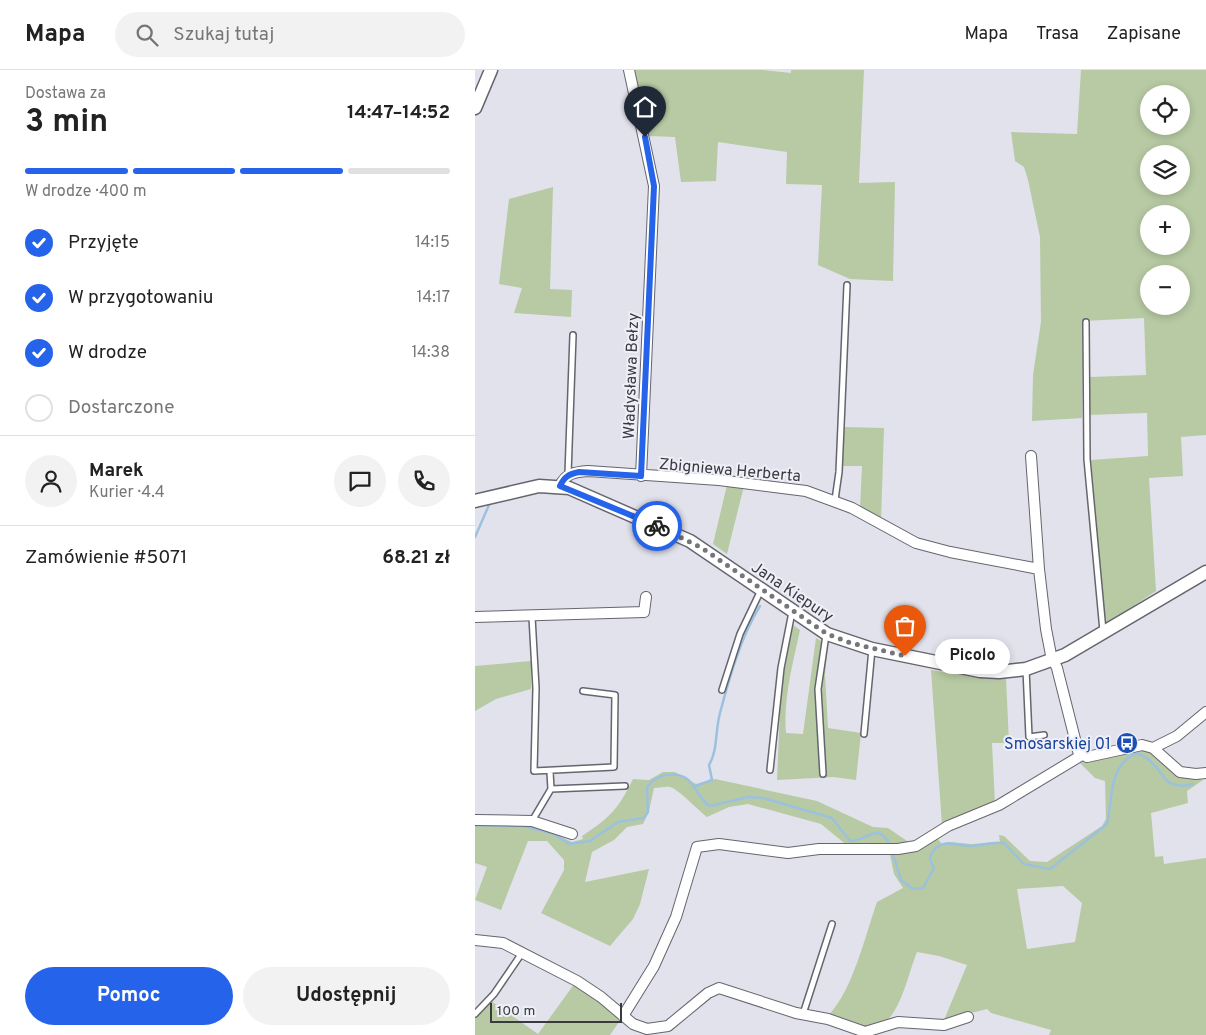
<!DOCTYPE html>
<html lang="pl">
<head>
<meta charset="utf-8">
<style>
  body { margin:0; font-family:Overpass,sans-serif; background:#f2f2f2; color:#222; height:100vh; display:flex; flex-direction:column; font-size:19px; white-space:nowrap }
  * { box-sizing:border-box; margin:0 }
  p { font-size:16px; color:#767676 }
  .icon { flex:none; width:28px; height:28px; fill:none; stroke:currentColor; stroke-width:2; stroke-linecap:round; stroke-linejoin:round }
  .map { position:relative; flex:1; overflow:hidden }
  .sheet { display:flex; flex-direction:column; background:#fff; width:475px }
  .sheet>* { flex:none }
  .controls { position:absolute; left:665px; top:15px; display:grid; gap:10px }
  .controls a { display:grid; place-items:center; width:50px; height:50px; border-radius:50%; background:#fff; box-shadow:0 2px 8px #0003; font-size:25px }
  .scale { position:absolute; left:15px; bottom:12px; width:132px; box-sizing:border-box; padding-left:5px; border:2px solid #3a3a3e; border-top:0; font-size:14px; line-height:18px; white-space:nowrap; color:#3a3a3e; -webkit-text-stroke:4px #efeff9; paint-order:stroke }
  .pin { position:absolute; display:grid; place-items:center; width:42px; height:42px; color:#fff; margin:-51px -21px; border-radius:50% 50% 50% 0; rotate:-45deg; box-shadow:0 0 5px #0007 }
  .pin .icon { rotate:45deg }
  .courier { position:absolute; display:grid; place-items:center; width:50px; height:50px; margin:-25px; border:4px solid #2563eb; border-radius:50%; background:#fff; color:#222; box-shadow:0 1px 6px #0007 }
  .bubble { position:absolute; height:35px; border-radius:18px; background:#fff; box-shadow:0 2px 8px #0003; font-size:16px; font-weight:700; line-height:35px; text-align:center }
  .headline em { font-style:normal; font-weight:700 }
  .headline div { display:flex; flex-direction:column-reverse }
  .headline { display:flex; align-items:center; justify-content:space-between; height:85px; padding:0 25px }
  h1 { font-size:32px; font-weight:700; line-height:38px }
  .bar { display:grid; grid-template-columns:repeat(4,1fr); gap:8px 5px; align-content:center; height:60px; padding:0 25px }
  .bar i { height:6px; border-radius:4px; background:#e0e0e0 }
  .bar .selected { background:#2563eb }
  .bar p { grid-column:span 4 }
  .line { display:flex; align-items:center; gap:12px; padding:0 25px; border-top:1px solid #e0e0e0 }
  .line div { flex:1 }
  .round { display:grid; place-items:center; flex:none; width:52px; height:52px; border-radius:26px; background:#f2f2f2 }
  ol { padding:0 25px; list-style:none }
  li { display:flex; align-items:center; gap:15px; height:55px }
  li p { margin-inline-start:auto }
  li .icon { padding:5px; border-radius:50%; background:#2563eb; color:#fff; stroke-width:4 }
  li:last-child { color:#767676 }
  li i { width:28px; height:28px; border:2px solid #e0e0e0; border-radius:50% }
  .cta { display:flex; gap:10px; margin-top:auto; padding:10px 25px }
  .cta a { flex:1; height:58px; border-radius:30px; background:#2563eb; color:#fff; font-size:20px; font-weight:700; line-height:58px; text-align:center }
  .cta a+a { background:#f2f2f2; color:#222 }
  header { display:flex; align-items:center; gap:30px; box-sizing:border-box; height:70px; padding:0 25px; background:#fff; border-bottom:1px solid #e0e0e0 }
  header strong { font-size:24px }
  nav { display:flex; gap:28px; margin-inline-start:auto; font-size:18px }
  .search { width:350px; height:45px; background:#f2f2f2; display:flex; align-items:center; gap:12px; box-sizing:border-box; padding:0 18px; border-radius:28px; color:#767676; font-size:19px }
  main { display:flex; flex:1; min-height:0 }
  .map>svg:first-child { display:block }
  .green { fill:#b7caa3; fill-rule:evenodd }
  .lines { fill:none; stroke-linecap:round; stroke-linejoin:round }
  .stream { stroke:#9cc1df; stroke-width:2.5 }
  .service-casing { stroke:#65656e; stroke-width:8 }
  .minor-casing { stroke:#65656e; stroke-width:12 }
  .tertiary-casing { stroke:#65656e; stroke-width:15 }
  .service { stroke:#fff; stroke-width:5 }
  .minor { stroke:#fff; stroke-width:10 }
  .tertiary { stroke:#fff; stroke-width:12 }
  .done { stroke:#75757b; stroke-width:5; stroke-dasharray:0 9 }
  .route { stroke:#2563eb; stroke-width:6 }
  .labels { text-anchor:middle; stroke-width:4; stroke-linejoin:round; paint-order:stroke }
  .street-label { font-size:16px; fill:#3a3a3e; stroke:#efeff9 }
  .transit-label { font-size:16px; fill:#164399; stroke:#efeff9; text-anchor:end }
</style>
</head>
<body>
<header>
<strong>Mapa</strong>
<div class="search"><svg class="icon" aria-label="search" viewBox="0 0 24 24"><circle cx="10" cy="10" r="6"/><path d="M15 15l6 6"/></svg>Szukaj tutaj</div>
<nav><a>Mapa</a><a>Trasa</a><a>Zapisane</a></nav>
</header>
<main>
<section class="sheet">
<div class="headline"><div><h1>3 min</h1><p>Dostawa za</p></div><em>14:47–14:52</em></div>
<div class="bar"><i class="selected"></i><i class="selected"></i><i class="selected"></i><i></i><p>W drodze · 400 m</p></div>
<ol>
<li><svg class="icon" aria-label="check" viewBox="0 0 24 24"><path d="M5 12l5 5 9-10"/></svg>Przyjęte<p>14:15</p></li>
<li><svg class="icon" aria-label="check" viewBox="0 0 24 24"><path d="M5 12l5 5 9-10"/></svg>W przygotowaniu<p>14:17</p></li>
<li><svg class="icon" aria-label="check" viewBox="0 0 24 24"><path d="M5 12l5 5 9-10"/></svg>W drodze<p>14:38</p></li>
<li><i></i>Dostarczone</li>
</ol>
<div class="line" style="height:90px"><a class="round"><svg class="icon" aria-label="person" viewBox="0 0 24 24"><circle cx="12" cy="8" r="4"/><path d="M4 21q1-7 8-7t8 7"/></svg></a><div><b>Marek</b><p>Kurier · 4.4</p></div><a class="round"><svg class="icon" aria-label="chat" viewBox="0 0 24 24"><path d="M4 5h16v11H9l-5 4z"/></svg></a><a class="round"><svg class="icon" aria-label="phone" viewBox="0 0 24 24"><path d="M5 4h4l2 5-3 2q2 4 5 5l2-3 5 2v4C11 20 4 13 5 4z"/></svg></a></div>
<div class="line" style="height:65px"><div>Zamówienie #5071</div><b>68.21 zł</b></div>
<div class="cta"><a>Pomoc</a><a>Udostępnij</a></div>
</section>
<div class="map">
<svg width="731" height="965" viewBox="0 0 731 965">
  <rect width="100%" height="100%" fill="#e2e2ec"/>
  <!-- green -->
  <path class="green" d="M157,0H288L316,3V0H389L384,113L420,112L418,211L375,209L343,195L347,115L311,114L312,82L243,72L241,111L206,112L200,67L173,66Z
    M606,0H731V365L706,367L708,406L674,408L681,521L630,555L616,390L673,386L672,343L613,345L615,307L671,305L669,248L608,251L607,348L557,351L558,305L566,252L565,167L553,110L549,97L540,91L536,62L602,64ZM674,24H706V56H674ZM674,84H706V116H674ZM674,144H706V176H674ZM674,204H706V236H674Z
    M78,117L75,219L97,220L96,247L39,243L47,218L24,214L34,129Z
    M369,357L409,358L406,451L385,439L387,396H368Z
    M252,415L269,416L252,484L238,474Z
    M318,555L325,560C318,593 308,629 311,663L328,664L341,568L353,575L350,604L353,658L386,663L381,710L358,707L302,710L306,619Z
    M56,591V619L21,629L0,641V596Z
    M456,600L514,609L531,608L534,673H517L520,734L467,755Z
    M660,679C686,680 703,706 728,710L712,721L713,733L676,743L680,787L688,786L689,794L731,788V965H574L576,960L516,943L512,939L469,950L492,895L464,886L442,882C433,903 424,956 397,958C382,959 367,951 353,946C378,920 390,866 402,832L428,818L419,804L415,785L433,781L462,768L467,774L474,772L496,774L525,772L524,765L529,766L555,791L572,792L627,756L631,749L630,711L620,708L605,693ZM588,816L607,833L600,872L552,879L542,819Z
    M188,702H200L221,714L240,709L342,731L398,757L413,758L435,773L374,777L346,754L273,734L254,737L232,747C223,740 202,718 195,717C190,716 184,718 179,718L174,741L168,754L152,757L139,770L117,782L110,812L174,799L165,834L158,849L135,876L66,843L89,800V790L72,771H53L26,840L0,830L12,797L0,793V754L56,753L97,772L108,769L107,766C136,747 143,739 158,709L174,710Z
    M100,913L146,949L135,965H0V949L16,931L63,964Z"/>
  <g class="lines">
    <!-- stream -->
    <path class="stream" d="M0,467L14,435
      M218,717L237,710L234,695C243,680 240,661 245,643C254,609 266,566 285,536
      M0,755L43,756
      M48,756L79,764L94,774L115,771L143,752L169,748L173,742L172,717C182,703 206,699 217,714C223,721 226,732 235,736L273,727L288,728L357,748L375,771C392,771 404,750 415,776
      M417,781L426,810L438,819L448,818L459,798C456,792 453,789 457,783C467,767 482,776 497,776C507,775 518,772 529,773L549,794L575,799L632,754C638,729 633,694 662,683C678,689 683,701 694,713L707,716L718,714"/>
    <!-- service casing -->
    <g class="service-casing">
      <path id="service" d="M611,252L612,389L628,561
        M93,404L98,265
        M360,430L364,402L372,215
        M57,547L61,618L59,701L139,697L140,625L108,621
        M551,599L554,667L569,665
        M247,620L265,564L286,520
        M389,664L397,579
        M295,700L306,598L317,542
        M348,704L343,619L351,565
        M76,719L150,716
        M57,751L76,719L75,702
        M0,944L19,924L47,883
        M328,944L357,854"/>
    </g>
    <!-- minor casing -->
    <g class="minor-casing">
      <path id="minor" d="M154,0L179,116L166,406
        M556,386L564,499L571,559L576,585L582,598L603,681L612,687L667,675L678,678L705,702L721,704L731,703
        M85,416C90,403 101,402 113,401L244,410L331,421L377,438L441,473L475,482L564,499
        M0,547L169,542L171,527
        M678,678L702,666L731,642
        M0,750L57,751L97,764
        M0,870L28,873L102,911L126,927L158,954L172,959L193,956L233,923L244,918L321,943L353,949L390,962L423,952L469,955L493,947
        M148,946L179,896L201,847L222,777L244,774L313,783L344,779H423L441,776L473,756L524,735L607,685"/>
    </g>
    <!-- tertiary casing -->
    <g class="tertiary-casing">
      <path id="tertiary" d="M0,38L16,0
        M0,431L64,416L94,418L215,471L352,564L397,579L505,601L524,602L551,599L590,585L731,502"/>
    </g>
    <!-- service -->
    <use href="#service" class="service"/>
    <!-- minor -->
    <use href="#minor" class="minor"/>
    <!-- tertiary -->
    <use href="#tertiary" class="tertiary"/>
  </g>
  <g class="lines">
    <!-- done -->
    <path class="done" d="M182,456L227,478L352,564L376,573L430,586"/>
    <!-- route -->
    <path class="route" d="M170,67L179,116L166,406L104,402C94,404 89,407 85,416L182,456"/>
  </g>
  <!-- icons -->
  <defs>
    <g id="bus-disc" transform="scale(1.125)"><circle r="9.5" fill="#1a4fb4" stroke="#efeff9"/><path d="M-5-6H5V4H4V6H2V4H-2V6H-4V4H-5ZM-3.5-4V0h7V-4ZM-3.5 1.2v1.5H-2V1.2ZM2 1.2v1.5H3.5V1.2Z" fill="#fff"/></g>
  </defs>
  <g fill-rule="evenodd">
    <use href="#bus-disc" x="652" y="673"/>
  </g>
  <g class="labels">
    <!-- street labels -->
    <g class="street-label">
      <text transform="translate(155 306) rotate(-88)" y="6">Władysława Bełzy</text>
      <text transform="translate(255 399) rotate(5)" y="6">Zbigniewa Herberta</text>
      <text transform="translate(318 521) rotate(34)" y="6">Jana Kiepury</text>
    </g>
    <!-- transit labels -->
    <g class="transit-label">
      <text x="636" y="679">Smosarskiej 01</text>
    </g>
  </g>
</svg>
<div class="controls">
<a><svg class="icon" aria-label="locate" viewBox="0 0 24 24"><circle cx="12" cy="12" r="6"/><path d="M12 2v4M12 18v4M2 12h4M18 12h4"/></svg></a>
<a><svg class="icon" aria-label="layers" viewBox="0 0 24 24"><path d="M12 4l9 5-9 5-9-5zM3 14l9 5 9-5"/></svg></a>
<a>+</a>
<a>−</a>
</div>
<div class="scale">100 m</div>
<div class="pin" style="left:430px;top:586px;background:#ea580c"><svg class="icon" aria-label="bag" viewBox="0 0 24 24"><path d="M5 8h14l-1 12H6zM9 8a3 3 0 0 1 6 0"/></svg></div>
<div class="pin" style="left:170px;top:67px;background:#1f2937"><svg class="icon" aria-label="home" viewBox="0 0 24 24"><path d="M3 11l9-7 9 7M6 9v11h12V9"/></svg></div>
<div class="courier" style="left:182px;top:456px"><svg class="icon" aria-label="bike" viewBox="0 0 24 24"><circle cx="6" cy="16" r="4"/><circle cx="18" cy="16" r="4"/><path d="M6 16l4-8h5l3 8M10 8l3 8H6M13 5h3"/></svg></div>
<div class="bubble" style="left:460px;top:569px;width:75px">Picolo</div>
</div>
</main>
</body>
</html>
